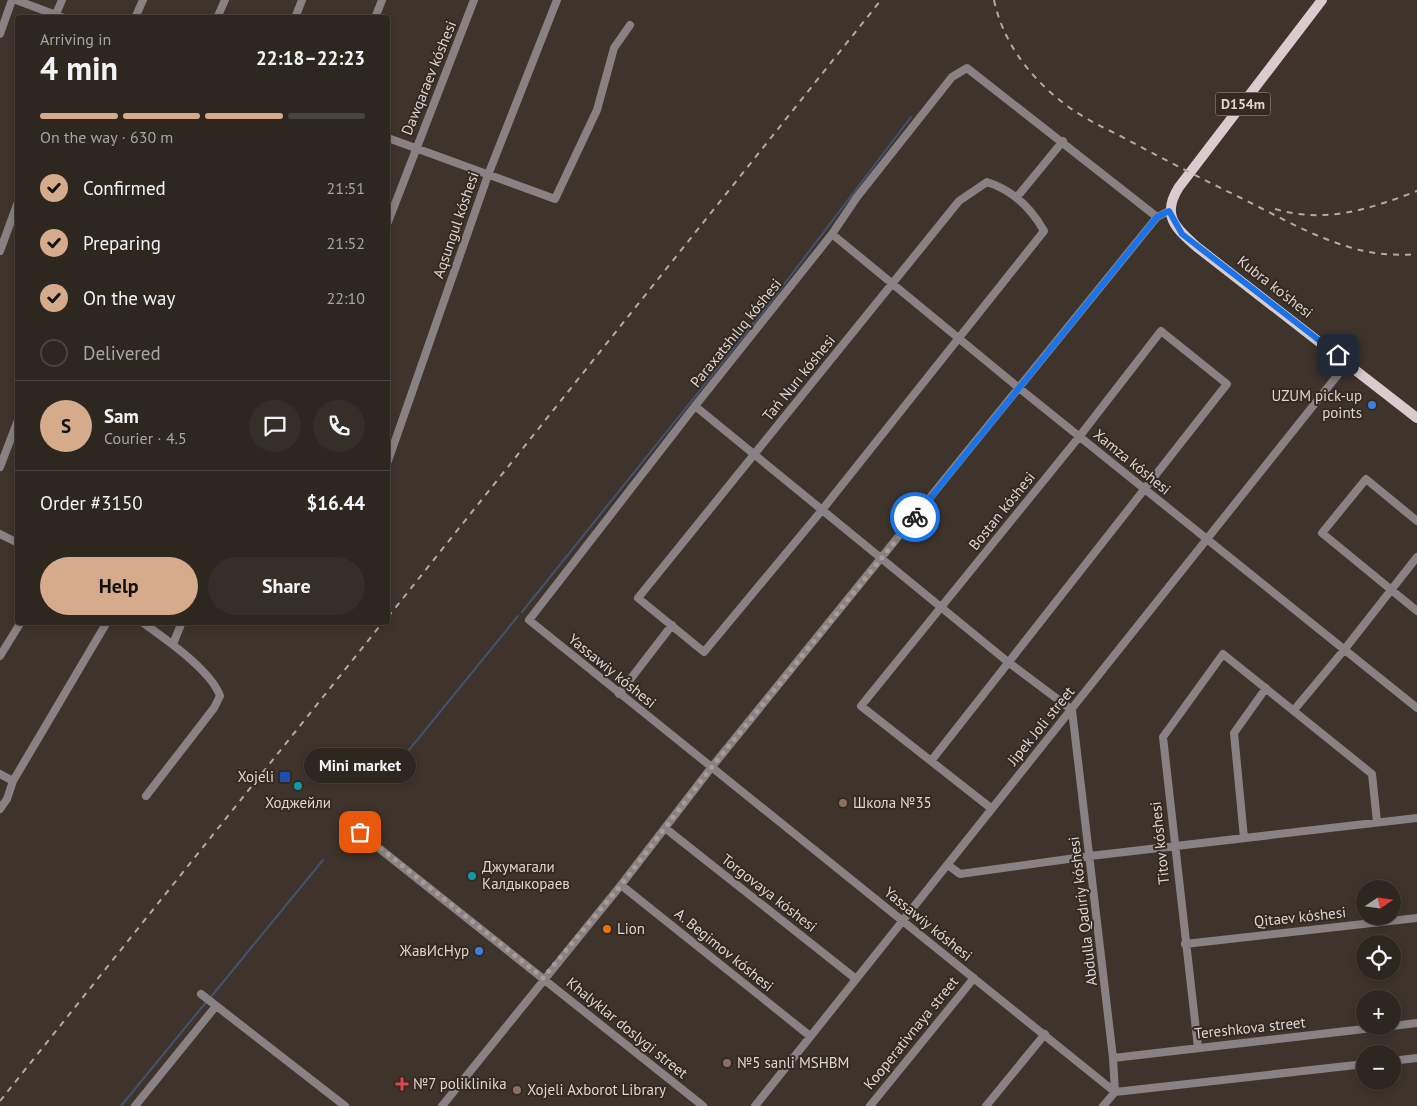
<!DOCTYPE html>
<html lang="en">
<head>
<meta charset="utf-8">
<style>
  body { margin:0; font-family:"PT Sans",sans-serif; background:#362f29; color:#f1f3f6; height:100vh; display:flex; flex-direction:column; font-size:19px; white-space:nowrap }
  * { box-sizing:border-box; margin:0 }
  p { font-size:16px; color:#a7a5a5 }
  .icon { flex:none; width:28px; height:28px; fill:none; stroke:currentColor; stroke-width:2; stroke-linecap:round; stroke-linejoin:round }
  .map { position:relative; flex:1; overflow:hidden }
  .drawer { position:absolute; left:15px; top:15px; width:375px; height:610px; display:flex; flex-direction:column; background:#2e2720; border-radius:5px; box-shadow:0 2px 8px #0003,0 0 0 1px #49443e }
  .drawer>* { flex:none }
  .needle { width:32px; rotate:77deg }
  .controls { position:absolute; left:1356px; top:880px; display:grid; gap:10px }
  .controls a { display:grid; place-items:center; width:45px; height:45px; border-radius:50%; background:#2e2720; box-shadow:0 2px 8px #0003,0 0 0 1px #49443e; font-size:25px }
  .pin { position:absolute; display:grid; place-items:center; width:42px; height:42px; color:#fff; margin:-21px; border-radius:10px; box-shadow:0 2px 8px #0006 }
  .courier { position:absolute; display:grid; place-items:center; width:50px; height:50px; margin:-25px; border:4px solid #1a73e8; border-radius:50%; background:#fff; color:#222; box-shadow:0 1px 6px #0007 }
  .bubble { position:absolute; height:35px; border-radius:18px; background:#2e2720; box-shadow:0 2px 8px #0003,0 0 0 1px #49443e; font-size:16px; font-weight:800; line-height:35px; text-align:center }
  .overview em { font-style:normal; font-weight:800 }
  .overview div { display:flex; flex-direction:column-reverse }
  .overview { display:flex; align-items:center; justify-content:space-between; height:85px; padding:0 25px }
  h1 { font-size:32px; font-weight:800; line-height:38px }
  .bar { display:grid; grid-template-columns:repeat(4,1fr); gap:8px 5px; align-content:center; height:60px; padding:0 25px }
  .bar i { height:6px; border-radius:4px; background:#49443e }
  .bar .active { background:#d6ab8b }
  .bar p { grid-column:span 4 }
  .line { display:flex; align-items:center; gap:12px; padding:0 25px; border-top:1px solid #49443e }
  .line div { flex:1 }
  .round { display:grid; place-items:center; flex:none; width:52px; height:52px; border-radius:26px; background:#362f29 }
  ol { padding:0 25px; list-style:none }
  li { display:flex; align-items:center; gap:15px; height:55px }
  li p { margin-inline-start:auto }
  li .icon { padding:5px; border-radius:50%; background:#d6ab8b; color:#111; stroke-width:4 }
  li:last-child { color:#a7a5a5 }
  li i { width:28px; height:28px; border:2px solid #49443e; border-radius:50% }
  .cta { display:flex; gap:10px; margin-top:auto; padding:10px 25px }
  .cta a { flex:1; height:58px; border-radius:30px; background:#d6ab8b; color:#111; font-size:20px; font-weight:800; line-height:58px; text-align:center }
  .cta a+a { background:#362f29; color:#f1f3f6 }
  .map>svg:first-child { display:block }
  .lines { fill:none; stroke-linecap:round; stroke-linejoin:round }
  .stream { stroke:#425272; stroke-width:2 }
  .minor { stroke:#898183; stroke-width:8 }
  .major { stroke:#dbcbcf; stroke-width:10 }
  .rail { stroke:#b2aba4; stroke-width:2; stroke-dasharray:6 6; stroke-linecap:butt }
  .done { stroke:#a59e97; stroke-width:5; stroke-dasharray:0 9 }
  .route { stroke:#1a73e8; stroke-width:6 }
  .shop-dot { fill:#3f7fe0; stroke:#342a21; stroke-width:2 }
  .transit-dot { fill:#1a4fb4; stroke:#342a21; stroke-width:2 }
  .culture-dot { fill:#0f9aa8; stroke:#342a21; stroke-width:2 }
  .education-dot { fill:#8d6e63; stroke:#342a21; stroke-width:2 }
  .food-dot { fill:#e8710a; stroke:#342a21; stroke-width:2 }
  .health-dot { fill:#e0444e; stroke:#342a21; stroke-width:2 }
  .labels { text-anchor:middle; stroke-width:4; stroke-linejoin:round; paint-order:stroke }
  .shield { fill:#342a21; stroke:#aaa39c; stroke-width:1 }
  .shield-label { font-size:14px; font-weight:bold; fill:#ddd7d1 }
  .street-label { font-size:15px; fill:#ddd7d1; stroke:#342a21 }
  .poi-label { font-size:15px; fill:#ddd7d1; stroke:#342a21; text-anchor:start }
</style>
</head>
<body>
<div class="map">
<svg width="1417" height="1106" viewBox="0 0 1417 1106">
  <rect width="100%" height="100%" fill="#3e342b"/>
  <g class="lines">
    <!-- stream -->
    <path class="stream" d="M522,612L770,303L911,117
      M387,777L518,616
      M210,998L323,860
      M121,1106L207,1001"/>
    <!-- minor -->
    <path class="minor" d="M16,0L64,18
      M56,14L62,0
      M135,18L143,0
      M217,18L225,0
      M295,18L302,0
      M375,18L382,0
      M0,34L12,0
      M388,138L555,199L597,110L614,48L630,25
      M987,182C1012,190 1031,208 1044,231L822,510L704,652L638,598L959,201Z
      M1017,197L1063,141
      M1157,217L967,68L952,77L857,197L832,234L695,406L529,620L1115,1092L1365,1064
      M388,222L474,0
      M832,234L1019,388L1417,708
      M0,251L18,202
      M695,406L1008,662L1072,710L1113,1058L1115,1092L1103,1106
      M388,461L488,175L557,0
      M0,467L18,420
      M1417,521L1366,479L1322,533L1417,611
      M0,534L18,543
      M142,622C165,639 211,670 220,696L214,708L146,796
      M173,644L182,622
      M0,656L21,622
      M619,694L672,625
      M1294,710L1344,650L1417,557
      M931,761L1227,384L1161,331L1079,437L861,706L992,809
      M0,774L13,781
      M0,809L7,799L13,781L107,622
      M346,822L703,1106
      M665,828L856,979
      M1244,838L1234,733L1266,688
      M948,865L960,874L1090,856L1417,818
      M621,885L810,1036
      M1185,944L1417,918
      M201,994L345,1106
      M1392,1026L1417,1023
      M1198,1048L1163,737L1223,654L1372,774L1377,822
      M1113,1058L1390,1026
      M1392,1061L1417,1058
      M135,1106L216,1006
      M442,1106L621,885L711,768L1157,217L1169,211
      M755,1106L1348,362
      M870,1106L974,978
      M986,1106L1045,1034"/>
    <!-- major -->
    <path class="major" d="M1322,0L1179,187C1161,215 1175,228 1197,247L1417,418"/>
    <!-- rail -->
    <path class="rail" d="M994,0C1003,42 1029,76 1062,102C1082,118 1105,128 1128,140C1165,160 1202,179 1239,197C1274,214 1309,235 1346,246C1370,254 1392,256 1417,254
      M1275,209C1326,224 1370,209 1417,191
      M388,617L881,0
      M0,1101L383,622"/>
  </g>
  <g class="lines">
    <!-- done -->
    <path class="done" d="M360,832L543,978L621,885L711,768L915,517"/>
    <!-- route -->
    <path class="route" d="M915,517L1157,217L1169,211L1182,234L1338,355"/>
  </g>
  <!-- markers -->
  <g class="shop-dot">
    <circle cx="1372" cy="405" r="5"/>
    <circle cx="479" cy="951" r="5"/>
  </g>
  <rect class="transit-dot" x="279" y="771" width="12" height="12" rx="2.5"/>
  <g class="culture-dot">
    <circle cx="298" cy="786" r="5"/>
    <circle cx="472" cy="876" r="5"/>
  </g>
  <g class="education-dot">
    <circle cx="843" cy="803" r="5"/>
    <circle cx="727" cy="1063" r="5"/>
    <circle cx="517" cy="1090" r="5"/>
  </g>
  <circle class="food-dot" cx="607" cy="929" r="5"/>
  <path class="health-dot" d="M399.5 1076.5h5v5h5v5h-5v5h-5v-5h-5v-5h5z"/>
  <g class="labels">
    <!-- shield labels -->
    <rect class="shield" x="1215.5" y="92.5" width="55" height="23" rx="4"/>
    <g class="shield-label">
      <text x="1243" y="109">D154m</text>
    </g>
    <!-- street labels -->
    <g class="street-label">
      <text transform="translate(429 78) rotate(-68)" y="5">Dawqaraev kóshesi</text>
      <text transform="translate(456 225) rotate(-71)" y="5">Aqsungul kóshesi</text>
      <text transform="translate(1275 287) rotate(38)" y="5">Kubra ko'shesi</text>
      <text transform="translate(736 333) rotate(-51)" y="5">Paraxatshılıq kóshesi</text>
      <text transform="translate(799 378) rotate(-51)" y="5">Tań Nurı kóshesi</text>
      <text transform="translate(1132 462) rotate(39)" y="5">Xamza kóshesi</text>
      <text transform="translate(1002 511) rotate(-51)" y="5">Bostan kóshesi</text>
      <text transform="translate(612 671) rotate(39)" y="5">Yassawiy kóshesi</text>
      <text transform="translate(1041 726) rotate(-51)" y="5">Jipek Joli street</text>
      <text transform="translate(1160 843) rotate(-96)" y="5">Titov kóshesi</text>
      <text transform="translate(769 893) rotate(38)" y="5">Torgovaya kóshesi</text>
      <text transform="translate(1083 911) rotate(-97)" y="5">Abdulla Qadıriy kóshesi</text>
      <text transform="translate(1300 917) rotate(-6)" y="5">Qitaev kóshesi</text>
      <text transform="translate(928 924) rotate(39)" y="5">Yassawiy kóshesi</text>
      <text transform="translate(724 950) rotate(39)" y="5">A. Begimov kóshesi</text>
      <text transform="translate(627 1028) rotate(39)" y="5">Khalyklar doslygi street</text>
      <text transform="translate(1250 1028) rotate(-6)" y="5">Tereshkova street</text>
      <text transform="translate(911 1033) rotate(-51)" y="5">Kooperativnaya street</text>
    </g>
    <!-- poi labels -->
    <g class="poi-label">
      <text x="1362" y="401" text-anchor="end">UZUM pick-up<tspan x="1362" dy="17">points</tspan></text>
      <text x="274" y="782" text-anchor="end">Xojeli</text>
      <text x="298" y="808" text-anchor="middle">Ходжейли</text>
      <text x="853" y="808">Школа №35</text>
      <text x="482" y="872">Джумагали<tspan x="482" dy="17">Калдыкораев</tspan></text>
      <text x="617" y="934">Lion</text>
      <text x="469" y="956" text-anchor="end">ЖавИсНур</text>
      <text x="737" y="1068">№5 sanli MSHBM</text>
      <text x="413" y="1089">№7 poliklinika</text>
      <text x="527" y="1095">Xojeli Axborot Library</text>
    </g>
  </g>
</svg>
<div class="controls">
<a><svg class="needle" viewBox="-14 -14 28 28"><path d="M0-13l5 13h-10z" fill="#e53935"/><path d="M0 13l5-13h-10z" fill="#a7a5a5"/></svg></a>
<a><svg class="icon" aria-label="locate" viewBox="0 0 24 24"><circle cx="12" cy="12" r="6"/><path d="M12 2v4M12 18v4M2 12h4M18 12h4"/></svg></a>
<a>+</a>
<a>−</a>
</div>
<div class="pin" style="left:360px;top:832px;background:#ea580c"><svg class="icon" aria-label="bag" viewBox="0 0 24 24"><path d="M5 8h14l-1 12H6zM9 8a3 3 0 0 1 6 0"/></svg></div>
<div class="pin" style="left:1338px;top:355px;background:#1f2937"><svg class="icon" aria-label="home" viewBox="0 0 24 24"><path d="M3 11l9-7 9 7M6 9v11h12V9"/></svg></div>
<div class="courier" style="left:915px;top:517px"><svg class="icon" aria-label="bike" viewBox="0 0 24 24"><circle cx="6" cy="16" r="4"/><circle cx="18" cy="16" r="4"/><path d="M6 16l4-8h5l3 8M10 8l3 8H6M13 5h3"/></svg></div>
<div class="bubble" style="left:304px;top:748px;width:112px">Mini market</div>
<section class="drawer">
<div class="overview"><div><h1>4 min</h1><p>Arriving in</p></div><em>22:18–22:23</em></div>
<div class="bar"><i class="active"></i><i class="active"></i><i class="active"></i><i></i><p>On the way · 630 m</p></div>
<ol>
<li><svg class="icon" aria-label="check" viewBox="0 0 24 24"><path d="M5 12l5 5 9-10"/></svg>Confirmed<p>21:51</p></li>
<li><svg class="icon" aria-label="check" viewBox="0 0 24 24"><path d="M5 12l5 5 9-10"/></svg>Preparing<p>21:52</p></li>
<li><svg class="icon" aria-label="check" viewBox="0 0 24 24"><path d="M5 12l5 5 9-10"/></svg>On the way<p>22:10</p></li>
<li><i></i>Delivered</li>
</ol>
<div class="line" style="height:90px"><b class="round" style="background:#d6ab8b;color:#111">S</b><div><b>Sam</b><p>Courier · 4.5</p></div><a class="round"><svg class="icon" aria-label="chat" viewBox="0 0 24 24"><path d="M4 5h16v11H9l-5 4z"/></svg></a><a class="round"><svg class="icon" aria-label="phone" viewBox="0 0 24 24"><path d="M5 4h4l2 5-3 2q2 4 5 5l2-3 5 2v4C11 20 4 13 5 4z"/></svg></a></div>
<div class="line" style="height:65px"><div>Order #3150</div><b>$16.44</b></div>
<div class="cta"><a>Help</a><a>Share</a></div>
</section>
</div>
</body>
</html>
